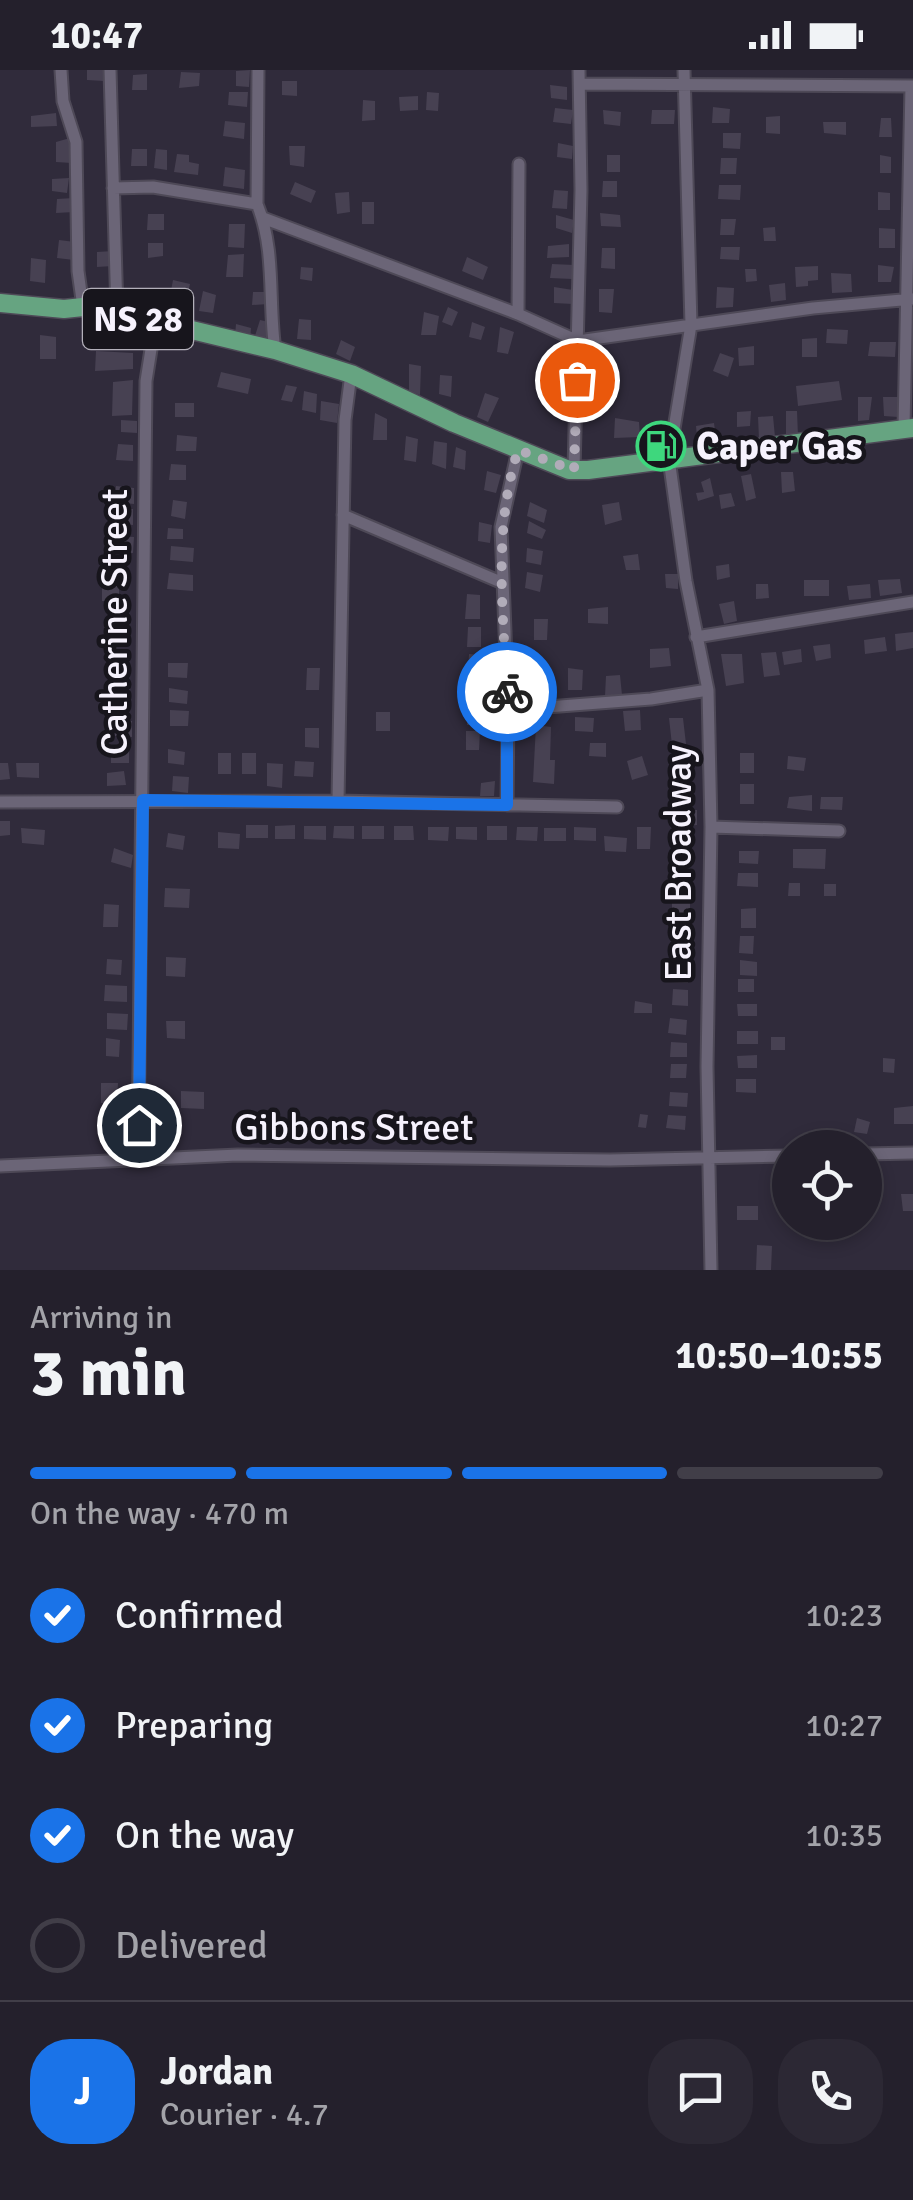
<!DOCTYPE html>
<html lang="en">
<head>
<meta charset="utf-8">
<style>
  body { margin:0; font-family:Signika,sans-serif; background:#2c2834; color:#f1f3f6; height:100vh; display:flex; flex-direction:column; font-size:38px; white-space:nowrap }
  * { box-sizing:border-box; margin:0 }
  p { font-size:32px; color:#a3a3a9 }
  .icon { flex:none; width:55px; height:55px; fill:none; stroke:currentColor; stroke-width:2; stroke-linecap:round; stroke-linejoin:round }
  .map { position:relative; height:1200px; overflow:hidden }
  .details { display:flex; flex-direction:column; background:#24202c; flex:1 }
  .details>* { flex:none }
  .controls { position:absolute; left:772px; top:1060px; display:grid; gap:20px }
  .controls a { display:grid; place-items:center; width:110px; height:110px; border-radius:50%; background:#24202c; box-shadow:0 5px 15px #0003,0 0 0 2px #413e48; font-size:50px }
  .pin { position:absolute; display:grid; place-items:center; width:85px; height:85px; color:#fff; margin:-42px; border:5px solid #fff; border-radius:50%; box-shadow:0 2px 10px #0007 }
  .courier { position:absolute; display:grid; place-items:center; width:100px; height:100px; margin:-50px; border:8px solid #1a73e8; border-radius:50%; background:#fff; color:#222; box-shadow:0 2px 12px #0007 }
  .headline em { font-style:normal; font-weight:700 }
  .headline div { display:flex; flex-direction:column-reverse }
  .headline { display:flex; align-items:center; justify-content:space-between; height:170px; padding:0 30px }
  h1 { font-size:65px; font-weight:700; line-height:75px }
  .bar { display:grid; grid-template-columns:repeat(4,1fr); gap:15px 10px; align-content:center; height:120px; padding:0 30px }
  .bar i { height:12px; border-radius:8px; background:#413e48 }
  .bar .selected { background:#1a73e8 }
  .bar p { grid-column:span 4 }
  .line { display:flex; align-items:center; gap:25px; padding:0 30px; border-top:2px solid #413e48 }
  .line div { flex:1 }
  .round { display:grid; place-items:center; flex:none; width:105px; height:105px; border-radius:40px; background:#2c2834 }
  ol { padding:0 30px; list-style:none }
  li { display:flex; align-items:center; gap:30px; height:110px }
  li p { margin-inline-start:auto }
  li .icon { padding:10px; border-radius:50%; background:#1a73e8; color:#fff; stroke-width:4 }
  li:last-child { color:#a3a3a9 }
  li i { width:55px; height:55px; border:5px solid #413e48; border-radius:50% }
  .status { display:flex; justify-content:space-between; align-items:center; height:70px; padding:0 50px; background:#24202c; direction:ltr }
  .status svg { height:28px; fill:currentColor }
  .map>svg:first-child { display:block }
  .building { fill:#474152 }
  .lines { fill:none; stroke-linecap:round; stroke-linejoin:round }
  .street-casing { stroke:#4e4957; stroke-width:15 }
  .primary-casing { stroke:#4e4957; stroke-width:21 }
  .street { stroke:#6b6577; stroke-width:11 }
  .primary { stroke:#66a481; stroke-width:18 }
  .done { stroke:#b1acb9; stroke-width:10; stroke-dasharray:0 18 }
  .route { stroke:#1a73e8; stroke-width:12 }
  .labels { text-anchor:middle; stroke-width:9; stroke-linejoin:round; paint-order:stroke }
  .shield { fill:#17151c; stroke:#b3b0ba; stroke-width:2.5 }
  .shield-label { font-size:35px; font-weight:bold; fill:#f6f2fd }
  .poi-label { font-size:38px; font-weight:bold; fill:#f6f2fd; stroke:#17151c; text-anchor:start }
  .street-label { font-size:38px; fill:#f6f2fd; stroke:#17151c }
</style>
</head>
<body>
<div class="status"><b>10:47</b><svg viewBox="0 0 49 12"><path d="M0 12V9h3v3zM5 12V6h3v6zM10 12V3h3v9zM15 12V0h3v12zM26 1h20v11H26zM47 4h2v5h-2z"/></svg></div>
<div class="map">
<svg width="913" height="1200" viewBox="0 0 913 1200">
  <rect width="100%" height="100%" fill="#302b3b"/>
  <!-- building -->
  <path class="building" d="M87,0H105L104,11L87,10Z
    M250,0L249,17L236,16V1Z
    M181,2L200,3L199,16L179,18Z
    M147,4V20H132L133,5Z
    M282,11H297V26L282,25Z
    M550,15L567,17V30L551,28Z
    M229,22H248L247,37L228,35Z
    M427,22L439,23L438,41L426,40Z
    M418,26V40L400,41L399,27Z
    M363,30L375,31V50L362,51Z
    M713,37L730,39L729,53H712Z
    M555,38L573,40L571,54L553,52Z
    M603,40L621,42L620,56L604,54Z
    M652,40H675L674,54H651Z
    M56,43L57,56L31,57V46Z
    M780,46V64L766,63V47Z
    M881,48H891L892,67H879Z
    M225,51L245,53L244,69L223,66Z
    M823,52H846V65L824,63Z
    M723,63H741L740,79L723,78Z
    M70,68L72,93L56,92V72Z
    M558,73L573,76L572,89L557,87Z
    M289,76H305L304,97L290,95Z
    M132,79H147V96H131Z
    M156,79L167,80V100L154,98Z
    M177,84L189,85V92L199,94L198,105L174,102Z
    M607,85H620V102H607Z
    M880,85L891,87V103H880Z
    M721,88H737L736,104H720Z
    M225,97L245,100L244,119L223,116Z
    M69,108L67,123L52,121V109Z
    M603,111H617V127H602Z
    M295,112L316,121L311,133L290,124Z
    M719,115H741L740,130L718,129Z
    M554,120L568,121L567,139L552,138Z
    M349,122L350,142L337,144L335,123Z
    M878,122L890,123V140H878Z
    M74,128V142L56,143L57,129Z
    M362,132H374V154H362Z
    M600,143L620,145L621,157L601,156Z
    M148,144H164V160H147Z
    M556,145L574,150L572,163L556,158Z
    M721,149H736L734,165H720Z
    M229,154H245L244,178L228,177Z
    M775,157L776,171H764L763,158Z
    M879,158L895,159V178H879Z
    M59,170L75,172L74,190L57,188Z
    M148,173H163V186L148,188Z
    M569,174V187L547,188L548,176Z
    M721,177H740L739,190L720,189Z
    M602,178H615V199L601,198Z
    M113,181V196L97,197V182Z
    M244,184L243,207H226L228,185Z
    M467,187L488,197L483,210L462,201Z
    M31,188L46,190L45,213L30,211Z
    M552,194L574,195L572,209L550,208Z
    M878,195L894,197L891,212H878Z
    M818,196V210L808,211V216L796,217L795,197Z
    M301,197L313,198L312,211L300,209Z
    M745,199H756L757,211L746,212Z
    M831,203L851,204L852,222L832,223Z
    M173,210L190,214L186,232L170,226Z
    M785,213L786,230L771,232L769,215Z
    M554,217L573,220V234L554,233Z
    M717,217L734,218L733,237L716,238Z
    M599,219H614L612,243L599,242Z
    M203,221L216,225L213,243L199,241Z
    M253,222H268V234L252,235Z
    M448,237L458,242L452,256L442,252Z
    M424,242L439,246L436,265H421Z
    M299,249L311,250V270L297,269Z
    M260,250L269,252L265,271L254,269Z
    M472,252L485,257L481,270L469,267Z
    M236,254L251,258L250,271L235,266Z
    M500,257L514,262L508,284L497,282Z
    M827,259L848,260L847,274L826,273Z
    M40,265L56,267V289H40Z
    M817,268V287H802V269Z
    M341,270L355,277L350,291L336,284Z
    M870,272H896L895,287L868,286Z
    M754,276V295L739,296L738,278Z
    M96,281L133,283V299L95,301Z
    M554,281L571,283L570,299L553,297Z
    M720,283L734,288L728,307L713,301Z
    M409,294L421,296L420,325L409,321Z
    M601,298L615,299L614,324L600,323Z
    M221,302L251,309L248,324L217,317Z
    M440,305L452,306L451,327L439,324Z
    M133,310L132,345L112,346L113,312Z
    M839,311L842,330L798,336L796,316Z
    M553,313L572,315L571,332L551,328Z
    M286,315L297,317L292,332L281,330Z
    M304,321L317,324L316,343L302,340Z
    M485,323L499,328L488,352L477,347Z
    M858,327H872L869,350L858,351Z
    M883,327H899L898,347L884,346Z
    M321,331L339,334L337,353L320,350Z
    M175,333H194V347H175Z
    M751,341L750,356L737,357V342Z
    M786,341H797L798,366L786,367Z
    M375,343L387,349V370H373Z
    M773,346L775,367L759,369L758,347Z
    M615,348L639,352L640,367L614,368Z
    M121,350L137,351V363L121,362Z
    M714,353L717,377L698,378L696,356Z
    M177,365L197,367L196,381H176Z
    M406,366L418,369L416,392L404,390Z
    M434,371L447,373L446,399L432,394Z
    M118,374L133,375V391L116,390Z
    M456,377L466,381L465,400L453,397Z
    M171,394L186,395V410H169Z
    M487,401L501,405L496,423L484,420Z
    M781,402H793L795,421L782,423Z
    M751,404L756,428L746,431L741,406Z
    M710,408L714,426L698,431L696,423L704,422L701,412Z
    M116,416L134,418V434L114,432Z
    M731,423L735,436L721,439L719,425Z
    M173,430L187,432L185,449L171,446Z
    M530,432L547,440L544,453L527,446Z
    M619,432L622,450L605,455L602,435Z
    M109,439H133V455L108,453Z
    M529,451L546,460L542,469L527,463Z
    M479,452L492,455L490,473L478,471Z
    M168,458L183,459V469H167Z
    M116,466L134,467L133,483L117,482Z
    M171,476L194,478L193,492L170,490Z
    M527,478L543,481L541,495L526,492Z
    M638,484L640,500H626L623,486Z
    M729,494L730,507L717,510L716,496Z
    M527,502L543,505L540,522L525,518Z
    M169,503L193,505V521L167,519Z
    M665,504H678V519L666,518Z
    M119,509V532L102,531V510Z
    M900,509L902,523L880,526L878,510Z
    M804,510H829V526H804Z
    M756,514H768L769,528L756,529Z
    M870,514L871,528L849,530L847,516Z
    M467,524L480,525V549H465Z
    M734,531L737,551L724,554L719,534Z
    M608,537V554L588,553V539Z
    M534,549H548L547,570H534Z
    M468,557H481V577H467Z
    M913,562V578L896,581L895,564Z
    M885,567L887,581L865,584L864,570Z
    M830,574L831,588L816,591L813,576Z
    M669,578L671,596L650,598V579Z
    M801,579L802,592L784,595L782,582Z
    M776,582L780,605L764,607L761,583Z
    M469,584L481,585L480,604L468,603Z
    M721,584H742L744,613L726,616Z
    M168,593H188L187,608L168,607Z
    M307,598H320L319,620H306Z
    M568,598L583,600L582,620H568Z
    M620,605L622,625L605,626L606,606Z
    M469,612L480,613V633L468,632Z
    M169,618L188,621L187,634L169,632Z
    M113,619H130L128,640L112,639Z
    M467,638H480L479,655H467Z
    M170,640L189,641L188,656H170Z
    M640,640L641,660L625,661L623,641Z
    M376,642H390V661H376Z
    M575,647L594,648L593,662L575,661Z
    M669,648H683L686,674L672,675Z
    M115,651H132V667L115,666Z
    M536,655L551,657L550,690H555L554,714L533,712Z
    M305,658H319V678L305,677Z
    M466,661H480L479,680H466Z
    M590,673H606V687L589,686Z
    M129,677V693H111V679Z
    M168,679L185,682L184,695L168,693Z
    M218,683H231V704H218Z
    M242,683H256V704H242Z
    M740,683H754V703H740Z
    M642,686L648,705L632,710L627,691Z
    M788,686L806,688L804,701L787,699Z
    M295,691L314,692L313,707L294,706Z
    M0,693H8L10,709L0,710Z
    M16,693H39V708L17,707Z
    M267,693L283,694L282,718L267,716Z
    M124,701L126,715L107,716V703Z
    M173,706L189,707L188,723L172,721Z
    M689,709L690,725L676,726L675,710Z
    M495,711L494,726H480L481,713Z
    M740,714H754V734H740Z
    M812,725V741L787,738L789,727Z
    M821,727H843L842,740L820,739Z
    M673,740H697V755L673,757Z
    M0,751H10V765L0,766Z
    M246,755H268V768H246Z
    M295,755V769H275V756Z
    M304,756H326V770L304,769Z
    M334,756H354V769L333,768Z
    M362,756H384V769H362Z
    M394,756H413L414,770H394Z
    M487,756H507V770H487Z
    M428,757H449L448,771L428,770Z
    M456,757H477V770L456,769Z
    M517,757H538L537,771L516,770Z
    M574,757L596,758V771L574,770Z
    M637,757H651L650,779H637Z
    M21,758L45,760L44,775L22,773Z
    M544,758H566V771H544Z
    M218,762L240,764L239,779L218,778Z
    M168,763L185,766L183,780L166,777Z
    M604,766L627,768L626,782L605,781Z
    M114,778L133,785L131,798L111,792Z
    M793,779H826L825,799L793,798Z
    M739,781H759L758,794L739,793Z
    M738,803H758V817L737,816Z
    M673,808L691,809V822L672,821Z
    M789,813H800V826H788Z
    M824,814H836V826H824Z
    M165,818L190,819L189,838L164,837Z
    M672,829H690V843H672Z
    M104,834L119,835L118,857H103Z
    M756,838V858H741V839Z
    M674,854H689V868H674Z
    M740,866H754L753,884L739,883Z
    M674,878L689,879V893L673,892Z
    M166,887L186,888L185,907L166,906Z
    M107,889L122,890L121,905L106,904Z
    M740,890L757,892V906L740,905Z
    M671,896L688,898V913L669,912Z
    M738,909H754V922H738Z
    M105,915L127,916V932L104,931Z
    M673,919L688,920V936L672,935Z
    M635,931L652,934V943H634Z
    M737,934H757V946H738Z
    M107,943L128,944L127,960L107,959Z
    M670,948L687,950L686,965L668,963Z
    M166,951H185V969L167,968Z
    M737,961H758V974H737Z
    M771,967H785V980H771Z
    M106,968L120,970L119,987L106,986Z
    M671,972L687,973V987H670Z
    M757,985V998H738L737,986Z
    M883,988L895,989L894,1003L883,1002Z
    M671,994H687L686,1008H670Z
    M736,1009H756V1023L736,1022Z
    M101,1013H118L117,1033H101Z
    M181,1021L204,1022V1039L181,1038Z
    M670,1022L688,1023L687,1037L669,1036Z
    M913,1036V1054H894V1038Z
    M109,1044H126V1056H110Z
    M640,1044L648,1045L646,1058L638,1057Z
    M668,1045L686,1046L685,1060L666,1058Z
    M857,1048L870,1052L867,1064L854,1062Z
    M901,1124H913V1141H903Z
    M865,1127H872L874,1146L865,1147Z
    M737,1136H758V1150H737Z
    M757,1175L772,1176L771,1200H756Z"/>
  <g class="lines">
    <!-- street casing -->
    <g class="street-casing">
      <path id="street" d="M61,0L63,31L76,72L78,201L83,237
        M110,0L117,242
        M258,0L257,134C276,180 268,232 275,280
        M684,0L691,255L669,389L686,511L708,620L711,757L707,997L711,1200
        M581,14L913,16
        M113,118L153,117L257,134
        M263,148L518,244L578,271L813,238L913,229
        M518,244L519,94
        M904,358L911,16
        M574,400L581,120L579,0
        M343,445L503,513
        M696,567L913,532
        M508,640L651,629L708,620
        M338,731L345,350L351,304
        M0,732L338,731L617,737
        M507,735L508,640L501,457L518,380
        M711,757L839,761
        M865,1084L913,1083
        M138,1091L146,311L155,254
        M0,1096L238,1085L610,1090L790,1086"/>
    </g>
    <!-- primary casing -->
    <g class="primary-casing">
      <path id="primary" d="M0,233L64,239L83,237L117,242L275,280L351,304L454,353L569,400H588L913,358"/>
    </g>
    <!-- street -->
    <use href="#street" class="street"/>
    <!-- primary -->
    <use href="#primary" class="primary"/>
  </g>
  <g class="lines">
    <!-- done -->
    <path class="done" d="M507,622C503,540 493,459 518,380L574,400L577,310"/>
    <!-- route -->
    <path class="route" d="M139,1055L143,730L507,735V622"/>
  </g>
  <!-- icons -->
  <defs>
    <g id="fuel-ring" transform="scale(2.5)"><circle r="9.5" fill="#17151c" stroke="#3ed77d" stroke-width="1.5"/><path d="M-5.5-6h7V0h2V4h1.3V-2.5L3-4.5l.8-.8L6-3V5H2.5V1h-1V6h-7ZM-4.2-4.7v3.2H.2V-4.7Z" fill="#3ed77d"/></g>
  </defs>
  <g fill-rule="evenodd">
    <use href="#fuel-ring" x="661" y="376"/>
  </g>
  <g class="labels">
    <!-- shield labels -->
    <rect class="shield" x="83" y="219" width="110" height="60" rx="8"/>
    <g class="shield-label">
      <text x="138" y="261">NS 28</text>
    </g>
    <!-- poi labels -->
    <g class="poi-label">
      <text x="696" y="389">Caper Gas</text>
    </g>
    <!-- street labels -->
    <g class="street-label">
      <text transform="translate(114 552) rotate(-90)" y="13">Catherine Street</text>
      <text transform="translate(678 793) rotate(-90)" y="13">East Broadway</text>
      <text x="354" y="1070">Gibbons Street</text>
    </g>
  </g>
</svg>
<div class="controls">
<a><svg class="icon" aria-label="locate" viewBox="0 0 24 24"><circle cx="12" cy="12" r="6"/><path d="M12 2v4M12 18v4M2 12h4M18 12h4"/></svg></a>
</div>
<div class="pin" style="left:577px;top:310px;background:#ea580c"><svg class="icon" aria-label="bag" viewBox="0 0 24 24"><path d="M5 8h14l-1 12H6zM9 8a3 3 0 0 1 6 0"/></svg></div>
<div class="pin" style="left:139px;top:1055px;background:#1f2937"><svg class="icon" aria-label="home" viewBox="0 0 24 24"><path d="M3 11l9-7 9 7M6 9v11h12V9"/></svg></div>
<div class="courier" style="left:507px;top:622px"><svg class="icon" aria-label="bike" viewBox="0 0 24 24"><circle cx="6" cy="16" r="4"/><circle cx="18" cy="16" r="4"/><path d="M6 16l4-8h5l3 8M10 8l3 8H6M13 5h3"/></svg></div>
</div>
<section class="details">
<div class="headline"><div><h1>3 min</h1><p>Arriving in</p></div><em>10:50–10:55</em></div>
<div class="bar"><i class="selected"></i><i class="selected"></i><i class="selected"></i><i></i><p>On the way · 470 m</p></div>
<ol>
<li><svg class="icon" aria-label="check" viewBox="0 0 24 24"><path d="M5 12l5 5 9-10"/></svg>Confirmed<p>10:23</p></li>
<li><svg class="icon" aria-label="check" viewBox="0 0 24 24"><path d="M5 12l5 5 9-10"/></svg>Preparing<p>10:27</p></li>
<li><svg class="icon" aria-label="check" viewBox="0 0 24 24"><path d="M5 12l5 5 9-10"/></svg>On the way<p>10:35</p></li>
<li><i></i>Delivered</li>
</ol>
<div class="line" style="height:180px"><b class="round" style="background:#1a73e8;color:#fff">J</b><div><b>Jordan</b><p>Courier · 4.7</p></div><a class="round"><svg class="icon" aria-label="chat" viewBox="0 0 24 24"><path d="M4 5h16v11H9l-5 4z"/></svg></a><a class="round"><svg class="icon" aria-label="phone" viewBox="0 0 24 24"><path d="M5 4h4l2 5-3 2q2 4 5 5l2-3 5 2v4C11 20 4 13 5 4z"/></svg></a></div>
</section>
</body>
</html>
